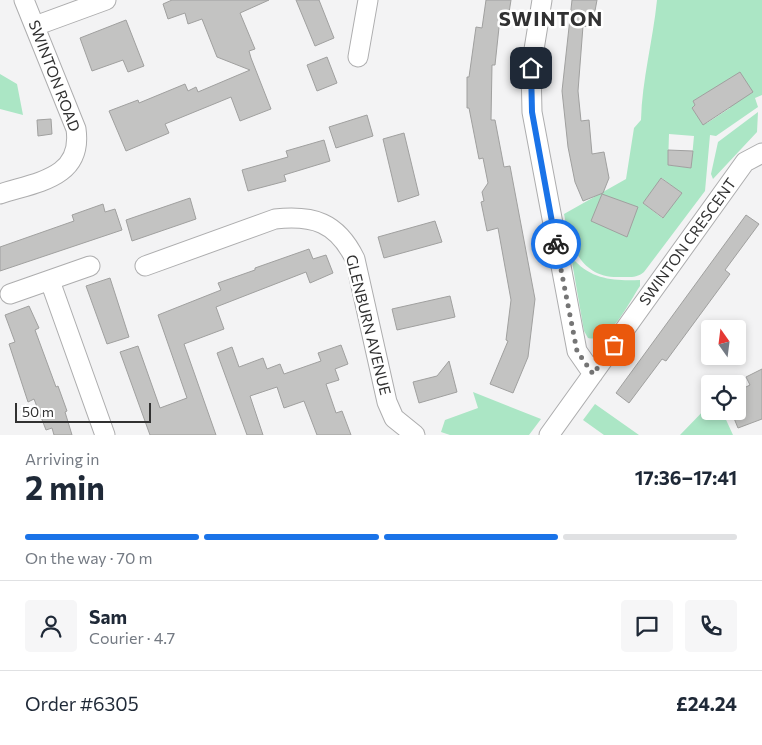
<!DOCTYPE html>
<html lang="en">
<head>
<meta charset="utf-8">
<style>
  body { margin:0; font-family:Commissioner,sans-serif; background:#f6f6f7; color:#1f2937; height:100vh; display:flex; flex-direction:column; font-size:19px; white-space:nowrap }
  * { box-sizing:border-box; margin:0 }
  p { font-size:16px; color:#747a83 }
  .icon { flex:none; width:28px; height:28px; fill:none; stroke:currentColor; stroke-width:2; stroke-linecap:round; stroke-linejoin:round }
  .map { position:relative; height:435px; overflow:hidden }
  .side { display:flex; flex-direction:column; background:#fff; flex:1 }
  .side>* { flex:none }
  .needle { width:32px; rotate:346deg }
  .fabs { position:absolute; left:701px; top:320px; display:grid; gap:10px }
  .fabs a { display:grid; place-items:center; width:45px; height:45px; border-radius:5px; background:#fff; box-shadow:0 2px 8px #0003; font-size:25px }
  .scale { position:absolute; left:15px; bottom:12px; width:136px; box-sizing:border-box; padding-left:5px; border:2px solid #313131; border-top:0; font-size:14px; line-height:18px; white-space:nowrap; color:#313131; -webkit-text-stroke:4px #fff; paint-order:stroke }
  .pin { position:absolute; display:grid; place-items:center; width:42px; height:42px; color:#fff; margin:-21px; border-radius:10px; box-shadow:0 2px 8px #0006 }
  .courier { position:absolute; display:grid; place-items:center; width:50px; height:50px; margin:-25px; border:4px solid #1a73e8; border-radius:50%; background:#fff; color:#222; box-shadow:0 1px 6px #0007 }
  .headline em { font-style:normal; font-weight:700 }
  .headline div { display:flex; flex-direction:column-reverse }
  .headline { display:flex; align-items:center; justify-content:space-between; height:85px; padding:0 25px }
  h1 { font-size:32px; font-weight:700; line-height:38px }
  .bar { display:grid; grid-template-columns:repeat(4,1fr); gap:8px 5px; align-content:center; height:60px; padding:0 25px }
  .bar i { height:6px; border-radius:4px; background:#e0e1e3 }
  .bar .selected { background:#1a73e8 }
  .bar p { grid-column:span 4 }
  .line { display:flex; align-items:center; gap:12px; padding:0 25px; border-top:1px solid #e0e1e3 }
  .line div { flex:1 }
  .round { display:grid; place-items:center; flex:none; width:52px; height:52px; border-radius:5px; background:#f6f6f7 }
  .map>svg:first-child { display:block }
  .green { fill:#abe6c5; fill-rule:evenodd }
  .building { fill:#c3c3c2; stroke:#a0a09f }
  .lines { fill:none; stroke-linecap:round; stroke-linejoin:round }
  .minor-casing { stroke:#adadae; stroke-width:21 }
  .minor { stroke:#fff; stroke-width:19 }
  .done { stroke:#757575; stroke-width:5; stroke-dasharray:0 9 }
  .route { stroke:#1a73e8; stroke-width:6 }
  .labels { text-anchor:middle; stroke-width:5; stroke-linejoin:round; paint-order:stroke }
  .street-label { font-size:15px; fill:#313131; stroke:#fff }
  .district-label { font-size:20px; font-weight:bold; letter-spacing:1px; fill:#313132; stroke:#fff }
</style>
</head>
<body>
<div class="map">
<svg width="762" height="435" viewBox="0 0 762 435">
  <rect width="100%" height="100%" fill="#f3f3f4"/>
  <!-- green -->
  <path class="green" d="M657,0H762V95L755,98L758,107L716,136L710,135L705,191L644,272C637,278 630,277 621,277C582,279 570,247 564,214L626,179L634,128L641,120C642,80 653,40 657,0ZM717,87L730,108L707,123L701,115L698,117L692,108L695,105L693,101ZM669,134L694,136L691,168L668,165ZM662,178L681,193L662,218L643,203Z
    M0,74L17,84L23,115L0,109Z
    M758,112L757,132L713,179L711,174L718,142Z
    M575,261C593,280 616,281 640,280V286C629,302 610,344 588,338L584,331L572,262Z
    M473,392L541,419L529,435H450L441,432L445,420L478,408Z
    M595,404L639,435H604L583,420Z
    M710,404V411H722L733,435H680Z"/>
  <!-- building -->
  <path class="building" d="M172,0H269L240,13L255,49L249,51L251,58L271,109L240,121L231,97L165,124L169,133L126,151L109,111L138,100L139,103L185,84L188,91L196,87L198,92L250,70L217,57L202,19L188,24L185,13L168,19L163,4Z
    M296,0H319L334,38L315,46Z
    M486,0H511L508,19L500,18L495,65H492L491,120H495L504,167L510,166L535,299L528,357L513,393L490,384L508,341L506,340L511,300L498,228L487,231L481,202L484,201L482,192L488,183L483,158L479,159L469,108H467V77H469L476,27L482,28Z
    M572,0H597L592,27L583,26L578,91L581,121L589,120L592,154L604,152L609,178L603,193L583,201L575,182L568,147L562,91Z
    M126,20L144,66L128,72L123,60L92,71L80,38Z
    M327,57L337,83L317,91L307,65Z
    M740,72L753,92L703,125L692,108L695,105L693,101Z
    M367,115L373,136L336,148L329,127Z
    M51,119L52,134L38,136L37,120Z
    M404,133L419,195L398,202L383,139Z
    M324,140L330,161L284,175L286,181L248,191L242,170L288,157L286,151Z
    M668,150L693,151L691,168L668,165Z
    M661,178L682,193L663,218L643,203Z
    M602,194L638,207L627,237L591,221Z
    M190,198L196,219L132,241L126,220Z
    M103,204L105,212L115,209L122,230L0,271V247L74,221L72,215Z
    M746,215L759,224L725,270L730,274L666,361L662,359L629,403L616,393Z
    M435,221L442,242L384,258L378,237Z
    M309,249L313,259L326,255L333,273L310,283L306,272L216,307L224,329L184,344L216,435H150L120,352L138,346L160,408L187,398L158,315L221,290L218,283L255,270V268Z
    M110,278L129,337L107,344L86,286Z
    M450,296L455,317L397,330L392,309Z
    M29,306L39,328L35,330L56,387L58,386L67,411L65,412L72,435H54L52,428L46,430L34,399L28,402L9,344L15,342L5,315Z
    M341,345L348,364L335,369L339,380L326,384L336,413L342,411L351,435H317L304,401L284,408L277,387L250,396L263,435H247L217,353L232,347L239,367L263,358L267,369L280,364L284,374L321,361L318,353Z
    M449,361L457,392L419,403L413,382L437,376Z
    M762,369V419L738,428L731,411H738V391L750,385L746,377Z"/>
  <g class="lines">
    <!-- minor casing -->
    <g class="minor-casing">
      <path id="minor" d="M542,0L531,68L532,112L577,351L593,374
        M35,26L106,0
        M358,57L368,0
        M0,194C37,182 83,178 76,129L24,0
        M145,266L275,219C313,215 337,222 355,259L387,402L394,418L415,435
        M50,281L105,435
        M10,294L90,266
        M549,435L745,162L762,153"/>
    </g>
    <!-- minor -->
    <use href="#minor" class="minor"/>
  </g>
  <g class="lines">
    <!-- done -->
    <path class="done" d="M556,244L577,351L593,374L614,345"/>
    <!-- route -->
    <path class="route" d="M531,68L532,112L556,244"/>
  </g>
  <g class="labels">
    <!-- street labels -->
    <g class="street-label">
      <text transform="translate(54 76) rotate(69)" y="5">SWINTON ROAD</text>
      <text transform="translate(688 242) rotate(-54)" y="5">SWINTON CRESCENT</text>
      <text transform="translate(368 325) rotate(76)" y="5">GLENBURN AVENUE</text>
    </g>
    <!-- district labels -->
    <g class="district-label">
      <text x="551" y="26">SWINTON</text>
    </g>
  </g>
</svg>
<div class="fabs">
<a><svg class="needle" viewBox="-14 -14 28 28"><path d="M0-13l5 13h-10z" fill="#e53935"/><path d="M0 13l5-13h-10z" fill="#747a83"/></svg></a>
<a><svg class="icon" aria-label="locate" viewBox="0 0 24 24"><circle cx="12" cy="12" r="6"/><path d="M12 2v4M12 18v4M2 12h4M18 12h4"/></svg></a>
</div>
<div class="scale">50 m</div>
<div class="pin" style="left:614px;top:345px;background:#ea580c"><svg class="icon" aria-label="bag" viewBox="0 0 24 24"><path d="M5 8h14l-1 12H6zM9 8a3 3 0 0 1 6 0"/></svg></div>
<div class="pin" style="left:531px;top:68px;background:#1f2937"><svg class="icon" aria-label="home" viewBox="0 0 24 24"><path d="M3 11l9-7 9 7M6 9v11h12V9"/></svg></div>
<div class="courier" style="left:556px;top:244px"><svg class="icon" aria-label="bike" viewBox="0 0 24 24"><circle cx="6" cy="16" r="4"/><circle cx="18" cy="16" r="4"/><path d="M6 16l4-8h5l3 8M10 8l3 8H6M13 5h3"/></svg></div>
</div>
<section class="side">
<div class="headline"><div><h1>2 min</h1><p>Arriving in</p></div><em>17:36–17:41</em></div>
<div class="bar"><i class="selected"></i><i class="selected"></i><i class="selected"></i><i></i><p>On the way · 70 m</p></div>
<div class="line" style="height:90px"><a class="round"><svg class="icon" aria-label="person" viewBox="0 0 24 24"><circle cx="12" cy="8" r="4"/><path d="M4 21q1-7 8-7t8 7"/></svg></a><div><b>Sam</b><p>Courier · 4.7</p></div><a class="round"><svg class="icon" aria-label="chat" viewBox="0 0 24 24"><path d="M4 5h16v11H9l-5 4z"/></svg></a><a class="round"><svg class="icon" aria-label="phone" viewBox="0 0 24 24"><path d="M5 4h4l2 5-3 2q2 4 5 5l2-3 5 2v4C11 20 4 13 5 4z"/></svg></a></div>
<div class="line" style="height:65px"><div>Order #6305</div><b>£24.24</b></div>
</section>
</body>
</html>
